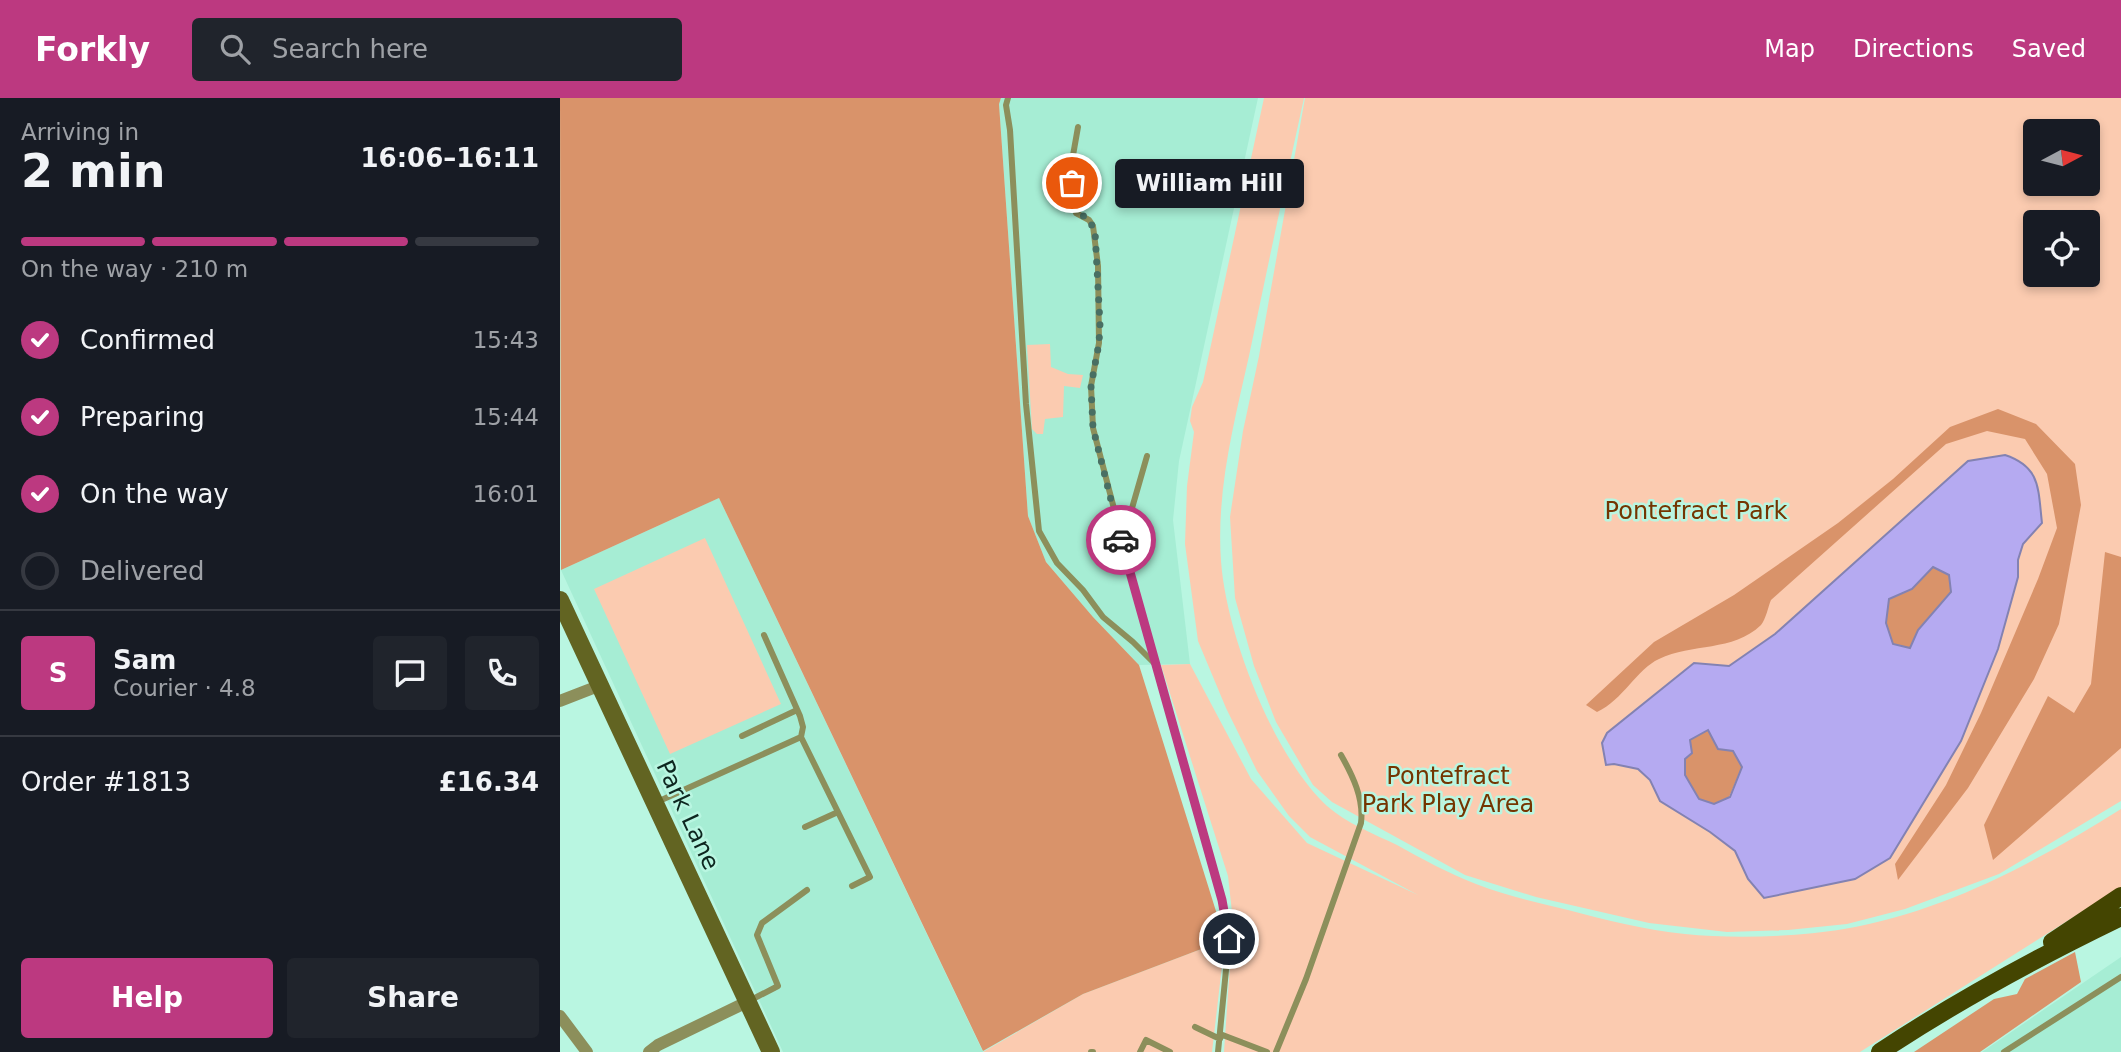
<!DOCTYPE html>
<html lang="en">
<head>
<meta charset="utf-8">
<style>
  body { margin:0; font-family:"DejaVu Sans",sans-serif; background:#20242c; color:#f1f3f6; height:100vh; display:flex; flex-direction:column; font-size:26px; white-space:nowrap }
  * { box-sizing:border-box; margin:0 }
  p { font-size:23px; color:#9ea1a6 }
  .icon { flex:none; width:38px; height:38px; fill:none; stroke:currentColor; stroke-width:2; stroke-linecap:round; stroke-linejoin:round }
  .map { position:relative; flex:1; overflow:hidden }
  .details { display:flex; flex-direction:column; background:#171b24; width:560px }
  .details>* { flex:none }
  .needle { width:46px; rotate:83deg }
  .buttons { position:absolute; left:1463px; top:21px; display:grid; gap:14px }
  .buttons a { display:grid; place-items:center; width:77px; height:77px; border-radius:7px; background:#171b24; box-shadow:0 4px 10px #0003; font-size:35px }
  .pin { position:absolute; display:grid; place-items:center; width:60px; height:60px; color:#fff; margin:-30px; border:4px solid #fff; border-radius:50%; box-shadow:0 2px 7px #0007 }
  .courier { position:absolute; display:grid; place-items:center; width:70px; height:70px; margin:-35px; border:5px solid #bc3980; border-radius:50%; background:#fff; color:#222; box-shadow:0 2px 9px #0007 }
  .bubble { position:absolute; height:49px; border-radius:7px; background:#171b24; box-shadow:0 4px 10px #0003; font-size:23px; font-weight:700; line-height:49px; text-align:center }
  .summary em { font-style:normal; font-weight:700 }
  .summary div { display:flex; flex-direction:column-reverse }
  .summary { display:flex; align-items:center; justify-content:space-between; height:119px; padding:0 21px }
  h1 { font-size:46px; font-weight:700; line-height:52px }
  .bar { display:grid; grid-template-columns:repeat(4,1fr); gap:10px 7px; align-content:center; height:84px; padding:0 21px }
  .bar i { height:9px; border-radius:5px; background:#363941 }
  .bar .selected { background:#bc3980 }
  .bar p { grid-column:span 4 }
  .line { display:flex; align-items:center; gap:18px; padding:0 21px; border-top:2px solid #363941 }
  .line div { flex:1 }
  .round { display:grid; place-items:center; flex:none; width:74px; height:74px; border-radius:7px; background:#20242c }
  ol { padding:0 21px; list-style:none }
  li { display:flex; align-items:center; gap:21px; height:77px }
  li p { margin-inline-start:auto }
  li .icon { padding:7px; border-radius:50%; background:#bc3980; color:#fff; stroke-width:4 }
  li:last-child { color:#9ea1a6 }
  li i { width:38px; height:38px; border:4px solid #363941; border-radius:50% }
  .action { display:flex; gap:14px; margin-top:auto; padding:14px 21px }
  .action a { flex:1; height:80px; border-radius:7px; background:#bc3980; color:#fff; font-size:28px; font-weight:700; line-height:80px; text-align:center }
  .action a+a { background:#20242c; color:#f1f3f6 }
  header { display:flex; align-items:center; gap:42px; box-sizing:border-box; height:98px; padding:0 35px; background:#bc3980; color:#fff }
  header strong { font-size:33px }
  nav { display:flex; gap:38px; margin-inline-start:auto; font-size:24px }
  .search { width:490px; height:63px; background:#20242c; display:flex; align-items:center; gap:18px; box-sizing:border-box; padding:0 24px; border-radius:7px; color:#9ea1a6; font-size:26px }
  main { display:flex; flex:1; min-height:0 }
  .map>svg:first-child { display:block }
  .built { fill:#a6edd4 }
  .green { fill:#fbcbb0; fill-rule:evenodd }
  .forest { fill:#d9936a }
  .water { fill:#b5aaf1; stroke:#8382b2; stroke-width:2; fill-rule:evenodd }
  .lines { fill:none; stroke-linecap:round; stroke-linejoin:round }
  .lane { stroke:#8c8f5b; stroke-width:6 }
  .street { stroke:#8c8f5b; stroke-width:12 }
  .secondary { stroke:#626422; stroke-width:18 }
  .primary { stroke:#444501; stroke-width:18 }
  .done { stroke:#496f63; stroke-width:7; stroke-dasharray:0 12.6 }
  .route { stroke:#bc3980; stroke-width:9 }
  .labels { text-anchor:middle; stroke-width:5; stroke-linejoin:round; paint-order:stroke }
  .park-label { font-size:24px; fill:#743501; stroke:#b9f6e1 }
  .street-label { font-size:24px; fill:#0d261f; stroke:#b9f6e1 }
</style>
</head>
<body>
<header>
<strong>Forkly</strong>
<div class="search"><svg class="icon" aria-label="search" viewBox="0 0 24 24"><circle cx="10" cy="10" r="6"/><path d="M15 15l6 6"/></svg>Search here</div>
<nav><a>Map</a><a>Directions</a><a>Saved</a></nav>
</header>
<main>
<section class="details">
<div class="summary"><div><h1>2 min</h1><p>Arriving in</p></div><em>16:06–16:11</em></div>
<div class="bar"><i class="selected"></i><i class="selected"></i><i class="selected"></i><i></i><p>On the way · 210 m</p></div>
<ol>
<li><svg class="icon" aria-label="check" viewBox="0 0 24 24"><path d="M5 12l5 5 9-10"/></svg>Confirmed<p>15:43</p></li>
<li><svg class="icon" aria-label="check" viewBox="0 0 24 24"><path d="M5 12l5 5 9-10"/></svg>Preparing<p>15:44</p></li>
<li><svg class="icon" aria-label="check" viewBox="0 0 24 24"><path d="M5 12l5 5 9-10"/></svg>On the way<p>16:01</p></li>
<li><i></i>Delivered</li>
</ol>
<div class="line" style="height:126px"><b class="round" style="background:#bc3980;color:#fff">S</b><div><b>Sam</b><p>Courier · 4.8</p></div><a class="round"><svg class="icon" aria-label="chat" viewBox="0 0 24 24"><path d="M4 5h16v11H9l-5 4z"/></svg></a><a class="round"><svg class="icon" aria-label="phone" viewBox="0 0 24 24"><path d="M5 4h4l2 5-3 2q2 4 5 5l2-3 5 2v4C11 20 4 13 5 4z"/></svg></a></div>
<div class="line" style="height:91px"><div>Order #1813</div><b>£16.34</b></div>
<div class="action"><a>Help</a><a>Share</a></div>
</section>
<div class="map">
<svg width="1561" height="954" viewBox="0 0 1561 954">
  <rect width="100%" height="100%" fill="#b9f6e1"/>
  <!-- built -->
  <path class="built" d="M441,0H698L619,363L613,422L630,566L579,567L533,519L486,464L468,418L439,5Z
    M159,400L423,954H223L1,472Z
    M1561,859V954H1422Z"/>
  <!-- green -->
  <path class="green" d="M704,0H744C725,86 707,172 689,258C674,325 656,393 661,463C666,535 713,658 767,708C786,725 814,736 837,747C862,761 888,775 916,786C945,797 977,805 1008,812C1046,822 1085,832 1125,836C1172,841 1237,839 1284,831C1385,814 1476,764 1561,711V789L1300,954H664L673,823L668,778L601,567L630,566L691,681L747,745L858,797L750,739L729,718L697,673L666,610L638,543L625,446L627,388L634,334L630,323L632,309L643,284Z
    M745,0H1561V703L1439,776L1345,811L1287,826L1228,832L1167,834L1089,825L976,799L905,777L772,704L753,687L716,624L694,568L675,500L670,419L683,333L699,258ZM1475,33H1528V86H1475ZM1475,124H1528V177H1475Z
    M490,246L491,269L508,276L523,277L520,290L504,288L503,319L485,321L483,336H477L472,331L467,247Z
    M145,440L221,606L110,656L34,491Z
    M665,842L652,954H423L523,896Z"/>
  <!-- forest -->
  <path class="forest" d="M0,0H441L439,6L468,418L486,464L533,519L579,567L665,842L523,896L423,953L159,400L1,472Z
    M1438,311L1476,326L1515,366L1521,407L1499,526L1474,581L1408,690L1338,782L1335,766L1386,687L1421,615L1478,481L1497,430L1487,376L1465,341L1427,333L1386,346L1211,502C1208,509 1206,521 1201,527C1173,554 1132,545 1099,561C1077,571 1063,602 1037,614L1026,607L1094,544L1174,497L1278,425L1333,381L1390,329Z
    M1545,454L1561,459V650L1433,762L1424,727L1488,598L1514,615L1531,586Z
    M1373,468L1389,477L1391,494L1358,532L1350,551L1333,546L1326,525L1329,501L1352,491Z
    M1148,632L1173,653L1182,669L1169,699L1154,706L1139,701L1125,677V661L1132,655L1129,642Z
    M1515,854L1521,884L1420,954H1354L1434,901L1457,896L1465,881Z"/>
  <!-- water -->
  <path class="water" d="M1445,357C1481,369 1478,391 1482,425L1463,446L1458,462V479L1438,551L1401,643L1330,760L1295,781L1204,800L1188,781L1175,753L1150,734L1100,703L1090,682L1078,671L1054,666L1046,667L1042,645L1047,635L1134,565L1169,568L1215,536L1408,363ZM1373,469L1389,477L1391,494L1358,532L1350,550L1333,546L1326,525L1329,501L1352,491ZM1148,632L1158,651L1173,653L1182,669L1170,699L1154,706L1139,701L1125,677V661L1132,655L1130,642Z"/>
  <g class="lines">
    <!-- lane -->
    <path class="lane" d="M448,0L446,7L450,32L466,306L479,433L497,465L523,492L543,519L573,544L596,567
      M518,29L512,63L513,107L516,115L529,122L533,128L538,168L539,245L531,288L533,330L583,522L662,801L669,841L658,954
      M560,437L566,431L587,358
      M204,537L240,618L243,629L241,639
      M182,638L237,612
      M97,704L241,639L310,779L292,788
      M245,729L278,714
      M189,903L218,888L197,837L202,825L247,792
      M635,929L660,941
      M660,936L707,954
      M531,954H533
      M580,954L586,942L610,954
      M716,954L746,881L801,725C804,701 793,678 781,657
      M1444,954L1561,879"/>
    <!-- street -->
    <path class="street" d="M0,603L41,587
      M0,918L27,954
      M89,954L98,947L187,904"/>
    <!-- secondary -->
    <path class="secondary" d="M0,502L211,954"/>
    <!-- primary -->
    <path class="primary" d="M1492,844L1561,798
      M1320,954C1397,903 1478,859 1561,819"/>
  </g>
  <g class="lines">
    <!-- done -->
    <path class="done" d="M512,85L514,111L529,122L535,133L540,226L539,245L531,288L533,330L561,442"/>
    <!-- route -->
    <path class="route" d="M561,442L662,802L669,841"/>
  </g>
  <g class="labels">
    <!-- park labels -->
    <g class="park-label">
      <text x="1136" y="421">Pontefract Park</text>
      <text x="888" y="686">Pontefract<tspan x="888" dy="28">Park Play Area</tspan></text>
    </g>
    <!-- street labels -->
    <g class="street-label">
      <text transform="translate(128 717) rotate(65)" y="8">Park Lane</text>
    </g>
  </g>
</svg>
<div class="buttons">
<a><svg class="needle" viewBox="-14 -14 28 28"><path d="M0-13l5 13h-10z" fill="#e53935"/><path d="M0 13l5-13h-10z" fill="#9ea1a6"/></svg></a>
<a><svg class="icon" aria-label="locate" viewBox="0 0 24 24"><circle cx="12" cy="12" r="6"/><path d="M12 2v4M12 18v4M2 12h4M18 12h4"/></svg></a>
</div>
<div class="pin" style="left:512px;top:85px;background:#ea580c"><svg class="icon" aria-label="bag" viewBox="0 0 24 24"><path d="M5 8h14l-1 12H6zM9 8a3 3 0 0 1 6 0"/></svg></div>
<div class="pin" style="left:669px;top:841px;background:#1f2937"><svg class="icon" aria-label="home" viewBox="0 0 24 24"><path d="M3 11l9-7 9 7M6 9v11h12V9"/></svg></div>
<div class="courier" style="left:561px;top:442px"><svg class="icon" aria-label="car" viewBox="0 0 24 24"><path d="M5 17H2v-5l4-1 3-4h7l3 4 3 1v5h-3M9 17h6M6 11h13"/><circle cx="7" cy="17" r="2"/><circle cx="17" cy="17" r="2"/></svg></div>
<div class="bubble" style="left:555px;top:61px;width:189px">William Hill</div>
</div>
</main>
</body>
</html>
